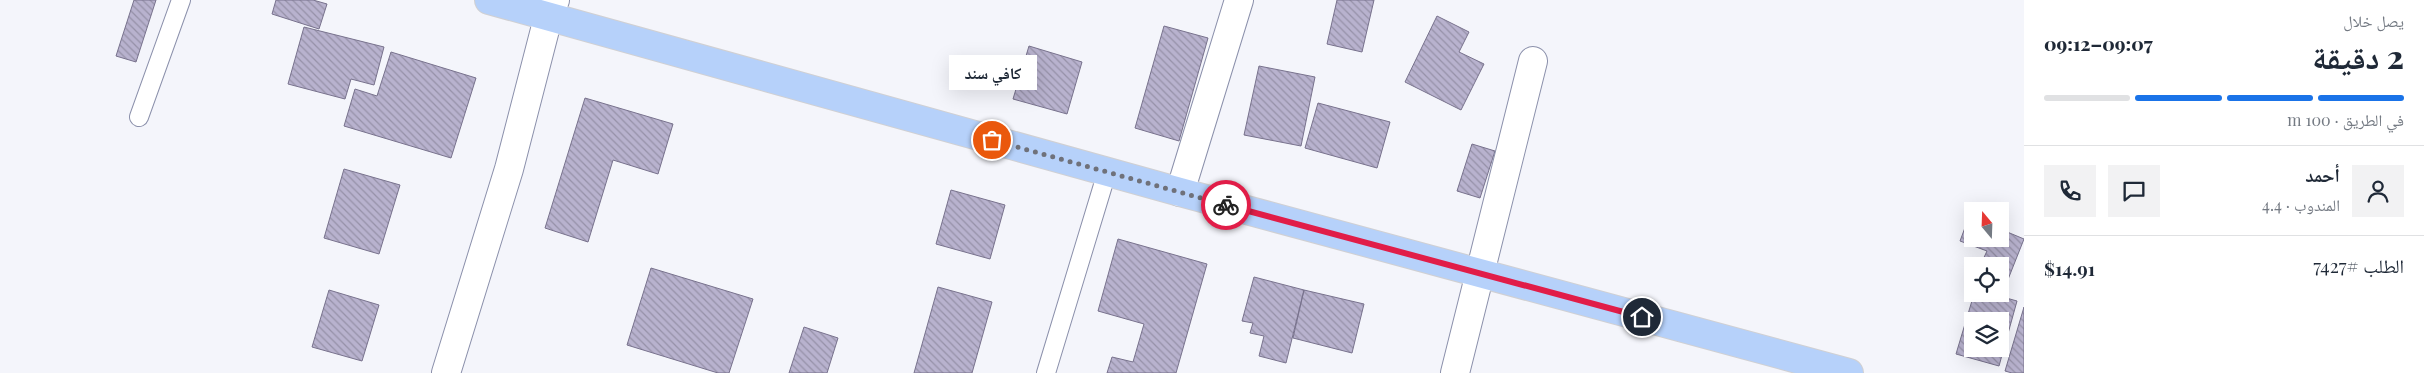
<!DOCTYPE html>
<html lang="ar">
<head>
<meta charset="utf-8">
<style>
  body { margin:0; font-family:"Playfair Display","Noto Naskh Arabic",serif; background:#f2f2f3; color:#1f2937; direction:rtl; height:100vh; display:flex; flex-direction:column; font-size:19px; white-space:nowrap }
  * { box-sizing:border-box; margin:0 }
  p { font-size:16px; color:#747a83 }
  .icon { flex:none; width:28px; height:28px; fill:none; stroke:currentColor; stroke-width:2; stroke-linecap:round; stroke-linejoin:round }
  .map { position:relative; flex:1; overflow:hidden; direction:ltr }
  .details { display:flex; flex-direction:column; background:#fff; width:400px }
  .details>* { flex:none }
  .needle { width:32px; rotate:341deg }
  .buttons { position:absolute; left:1964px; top:202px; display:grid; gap:10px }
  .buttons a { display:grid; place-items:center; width:45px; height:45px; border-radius:0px; background:#fff; box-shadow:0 5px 20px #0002; font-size:25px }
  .pin { position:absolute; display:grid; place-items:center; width:42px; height:42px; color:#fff; margin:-21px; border:2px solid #fff; border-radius:50%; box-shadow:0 1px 5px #0007 }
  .courier { position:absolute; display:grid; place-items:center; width:50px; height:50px; margin:-25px; border:4px solid #e11d48; border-radius:50%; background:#fff; color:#222; box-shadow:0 1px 6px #0007 }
  .bubble { position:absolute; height:35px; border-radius:0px; background:#fff; box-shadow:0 5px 20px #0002; font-size:16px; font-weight:800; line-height:35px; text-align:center; direction:rtl }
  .headline em { font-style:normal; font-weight:800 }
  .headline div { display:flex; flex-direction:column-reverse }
  .headline { display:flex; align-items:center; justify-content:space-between; height:85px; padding:0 20px }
  h1 { font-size:32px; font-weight:800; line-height:38px }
  .bar { display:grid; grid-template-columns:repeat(4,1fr); gap:8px 5px; align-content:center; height:60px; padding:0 20px }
  .bar i { height:6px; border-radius:4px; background:#e0e1e3 }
  .bar .selected { background:#1a73e8 }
  .bar p { grid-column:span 4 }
  .line { display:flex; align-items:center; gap:12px; padding:0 20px; border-top:1px solid #e0e1e3 }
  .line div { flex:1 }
  .round { display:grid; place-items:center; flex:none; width:52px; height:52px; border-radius:0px; background:#f2f2f3 }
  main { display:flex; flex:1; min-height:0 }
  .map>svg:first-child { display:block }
  .building { fill:url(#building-back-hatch); stroke:#78728d; fill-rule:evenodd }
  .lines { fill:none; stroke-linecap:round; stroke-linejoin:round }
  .service-casing { stroke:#8b90ab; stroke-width:20 }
  .minor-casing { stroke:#8b90ab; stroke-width:30 }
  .primary-casing { stroke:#d0d0d3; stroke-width:30 }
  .service { stroke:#fff; stroke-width:18 }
  .minor { stroke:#fff; stroke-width:28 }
  .primary { stroke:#b6d1fa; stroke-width:28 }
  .done { stroke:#6f717a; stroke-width:5; stroke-dasharray:0 9 }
  .route { stroke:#e11d48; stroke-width:6 }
</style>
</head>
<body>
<main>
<section class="details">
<div class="headline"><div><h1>2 دقيقة</h1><p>يصل خلال</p></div><em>09:07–09:12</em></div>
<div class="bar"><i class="selected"></i><i class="selected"></i><i class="selected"></i><i></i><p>في الطريق · 100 m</p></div>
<div class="line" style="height:90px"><a class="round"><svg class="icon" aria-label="person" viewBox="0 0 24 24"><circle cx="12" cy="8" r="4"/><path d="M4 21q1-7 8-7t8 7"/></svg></a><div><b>أحمد</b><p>المندوب · 4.4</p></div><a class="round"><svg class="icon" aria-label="chat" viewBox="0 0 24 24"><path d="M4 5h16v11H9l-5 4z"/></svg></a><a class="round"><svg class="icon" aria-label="phone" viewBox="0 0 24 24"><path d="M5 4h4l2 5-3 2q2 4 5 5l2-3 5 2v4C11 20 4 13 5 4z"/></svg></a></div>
<div class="line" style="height:65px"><div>الطلب #7427</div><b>$14.91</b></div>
</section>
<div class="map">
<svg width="2024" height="373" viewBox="0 0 2024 373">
  <defs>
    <pattern id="building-back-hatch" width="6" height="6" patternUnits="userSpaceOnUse" patternTransform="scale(1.25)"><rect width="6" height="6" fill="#b8b2ce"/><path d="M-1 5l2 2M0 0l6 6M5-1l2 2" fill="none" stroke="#9691a8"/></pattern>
  </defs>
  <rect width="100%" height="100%" fill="#f4f5fb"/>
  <!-- building -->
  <path class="building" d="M134,0H156L136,62L116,56Z
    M276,0H313L327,4L319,29L272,14Z
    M1337,0H1374L1362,52L1327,44Z
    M1437,16L1469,32L1459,52L1484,64L1461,110L1405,82Z
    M1164,26L1208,38L1179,141L1135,128Z
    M304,27L384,47L374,85L351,79L345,99L288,84Z
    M1029,46L1082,62L1067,114L1013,99Z
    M391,52L476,78L451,158L344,126L355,89L377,96Z
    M1259,66L1315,77L1301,146L1244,135Z
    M585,98L673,124L658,174L613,160L588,242L545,228Z
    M1318,103L1390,122L1377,168L1305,148Z
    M1472,144L1495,151L1480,198L1457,191Z
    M344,169L400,185L379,254L324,238Z
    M951,190L1005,205L990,259L936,244Z
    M1969,217L1972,218V239H2000V229L2024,239L2005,287L2000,285V266H1980L1987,251L1960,241Z
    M1118,239L1207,264L1176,373H1107L1112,357L1133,362L1144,324L1098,311Z
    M651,268L753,299L729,373H718L627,345Z
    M1254,277L1304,290L1286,363L1259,356L1264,336L1250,333L1253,323L1242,321Z
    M938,287L992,302L972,373H914Z
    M329,290L379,305L362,361L312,347Z
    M1304,290L1364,304L1352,353L1293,338Z
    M1974,294H1992L2017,301L1999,366L1956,354ZM1972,321H2000V349H1972Z
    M2024,307V373H2012L2005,371Z
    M804,327L838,338L827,373H789Z"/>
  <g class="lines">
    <!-- service casing -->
    <g class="service-casing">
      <path id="service" d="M139,117L181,0
        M1046,373L1107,172"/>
    </g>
    <!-- minor casing -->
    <g class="minor-casing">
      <path id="minor" d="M1180,192L1239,0
        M446,373L509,169L548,18L555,0
        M1455,373L1533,61"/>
    </g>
    <!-- primary casing -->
    <g class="primary-casing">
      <path id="primary" d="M489,0L1180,192L1849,373"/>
    </g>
    <!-- service -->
    <use href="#service" class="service"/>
    <!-- minor -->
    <use href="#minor" class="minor"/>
    <!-- primary -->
    <use href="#primary" class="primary"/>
  </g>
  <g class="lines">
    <!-- done -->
    <path class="done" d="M992,140L1226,205"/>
    <!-- route -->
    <path class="route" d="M1226,205L1642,317"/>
  </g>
</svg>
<div class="buttons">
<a><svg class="needle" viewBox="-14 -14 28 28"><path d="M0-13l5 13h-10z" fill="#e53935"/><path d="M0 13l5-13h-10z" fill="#747a83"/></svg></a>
<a><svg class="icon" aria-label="locate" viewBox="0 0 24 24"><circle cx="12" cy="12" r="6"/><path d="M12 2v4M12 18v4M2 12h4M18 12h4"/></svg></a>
<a><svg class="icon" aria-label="layers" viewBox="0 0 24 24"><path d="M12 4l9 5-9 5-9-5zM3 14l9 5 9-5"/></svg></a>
</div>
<div class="pin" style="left:992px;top:140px;background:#ea580c"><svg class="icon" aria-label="bag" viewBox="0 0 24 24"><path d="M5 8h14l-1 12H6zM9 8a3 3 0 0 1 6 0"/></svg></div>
<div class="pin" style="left:1642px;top:317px;background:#1f2937"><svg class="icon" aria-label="home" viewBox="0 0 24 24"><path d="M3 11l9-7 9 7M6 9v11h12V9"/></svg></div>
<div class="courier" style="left:1226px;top:205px"><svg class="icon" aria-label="bike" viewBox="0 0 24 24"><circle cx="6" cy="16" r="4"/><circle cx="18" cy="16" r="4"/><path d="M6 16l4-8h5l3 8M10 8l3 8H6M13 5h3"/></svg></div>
<div class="bubble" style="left:949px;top:55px;width:88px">كافي سند</div>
</div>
</main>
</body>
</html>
